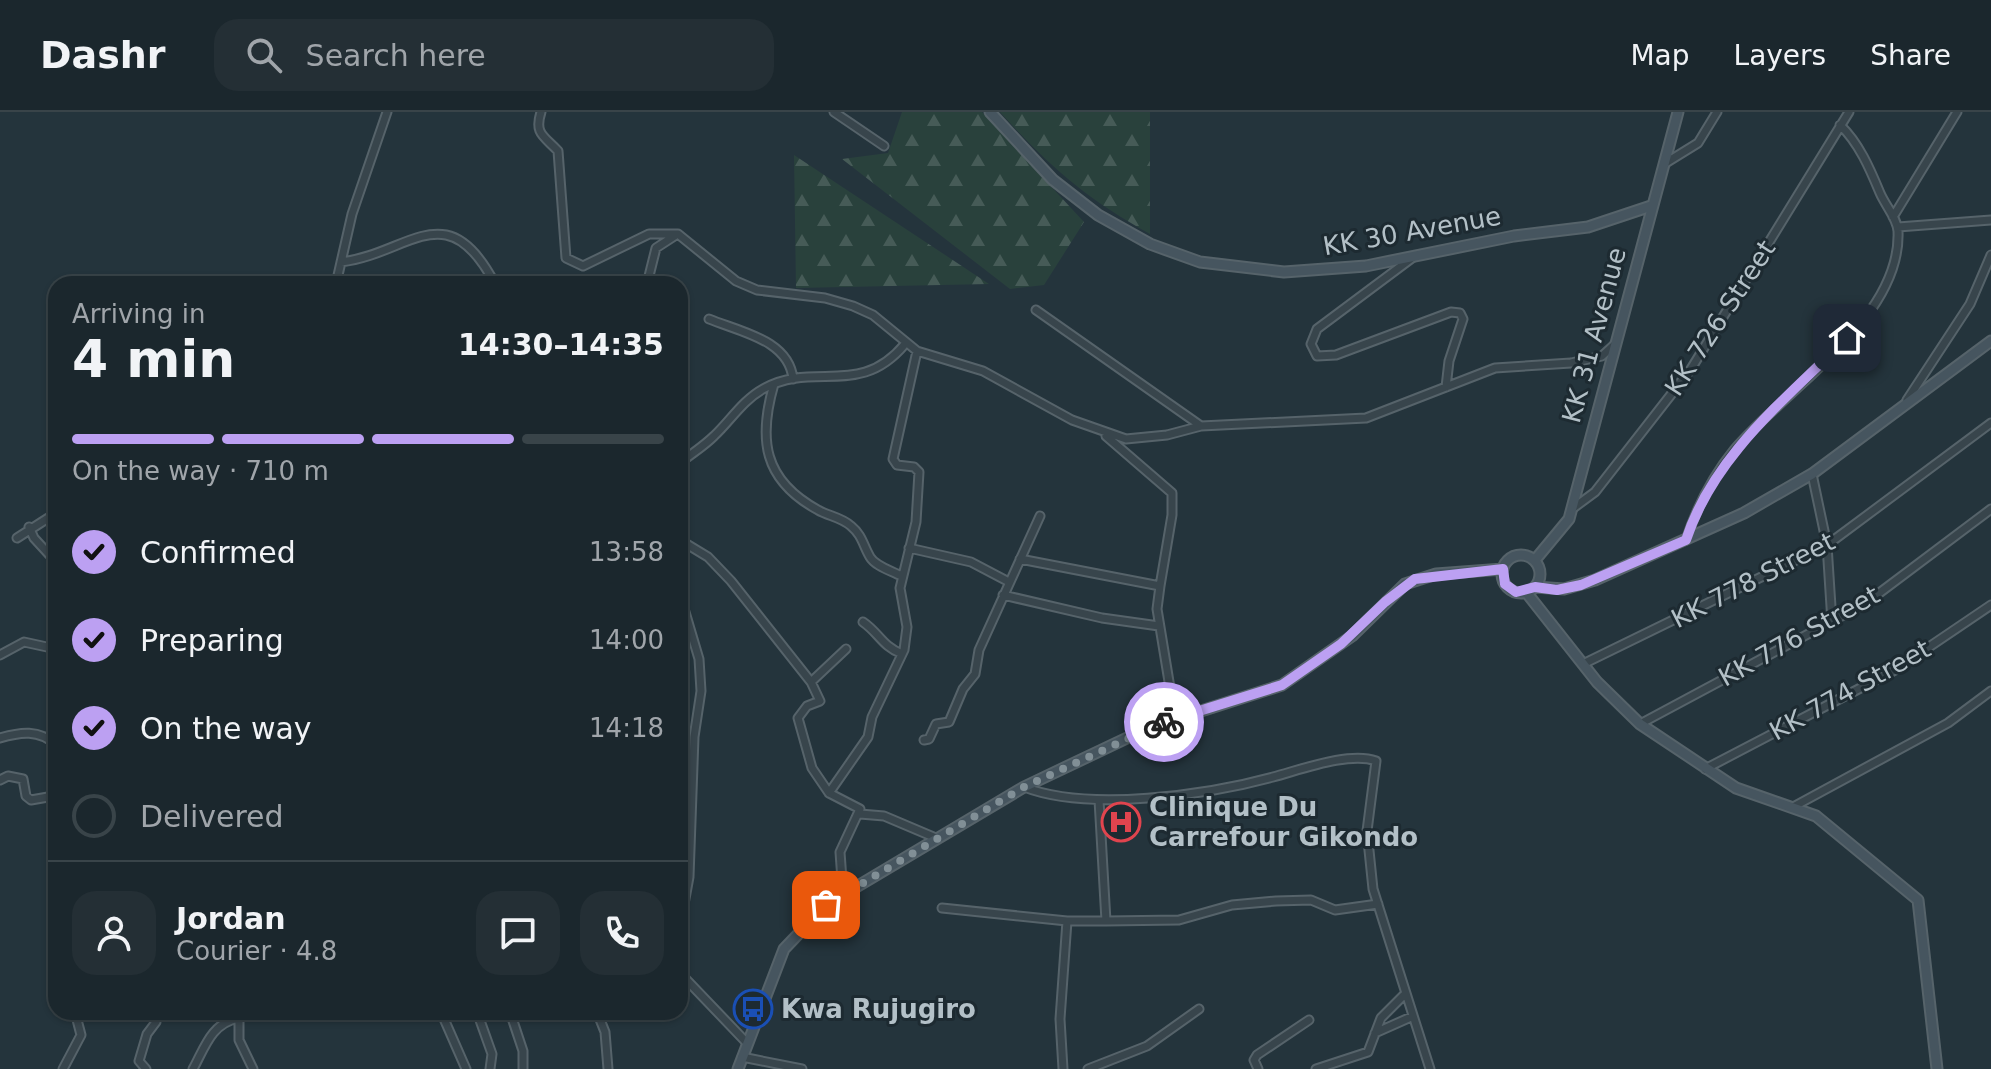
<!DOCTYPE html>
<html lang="en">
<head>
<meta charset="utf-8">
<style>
  body { margin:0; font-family:"DejaVu Sans",sans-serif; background:#242f35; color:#f1f3f6; height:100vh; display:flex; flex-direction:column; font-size:30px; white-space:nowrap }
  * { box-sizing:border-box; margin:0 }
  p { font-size:26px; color:#a0a5aa }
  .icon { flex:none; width:44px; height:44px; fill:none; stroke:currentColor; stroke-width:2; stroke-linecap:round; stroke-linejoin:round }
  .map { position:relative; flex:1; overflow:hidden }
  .details { position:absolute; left:48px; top:164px; width:640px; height:744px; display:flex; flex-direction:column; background:#1b272d; border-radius:24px; box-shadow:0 2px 6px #0004,0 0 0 2px #394449 }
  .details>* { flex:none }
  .pin { position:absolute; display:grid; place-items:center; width:68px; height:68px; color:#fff; margin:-34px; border-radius:16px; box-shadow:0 4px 12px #0006 }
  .courier { position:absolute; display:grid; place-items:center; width:80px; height:80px; margin:-40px; border:6px solid #bca0f2; border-radius:50%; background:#fff; color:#222; box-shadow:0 2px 10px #0007 }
  .headline em { font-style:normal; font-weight:700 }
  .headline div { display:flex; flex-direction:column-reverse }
  .headline { display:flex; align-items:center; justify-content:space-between; height:136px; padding:0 24px }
  h1 { font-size:52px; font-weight:700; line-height:60px }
  .bar { display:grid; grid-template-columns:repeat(4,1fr); gap:12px 8px; align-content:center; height:96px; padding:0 24px }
  .bar i { height:10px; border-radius:6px; background:#394449 }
  .bar .current { background:#bca0f2 }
  .bar p { grid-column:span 4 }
  .line { display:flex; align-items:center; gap:20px; padding:0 24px; border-top:2px solid #394449 }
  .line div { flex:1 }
  .round { display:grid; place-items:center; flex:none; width:84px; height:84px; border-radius:24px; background:#242f35 }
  ol { padding:0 24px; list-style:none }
  li { display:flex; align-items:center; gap:24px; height:88px }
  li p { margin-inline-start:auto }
  li .icon { padding:8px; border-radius:50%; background:#bca0f2; color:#111; stroke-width:4 }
  li:last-child { color:#a0a5aa }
  li i { width:44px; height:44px; border:4px solid #394449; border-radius:50% }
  header { display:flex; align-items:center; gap:48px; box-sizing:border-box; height:112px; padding:0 40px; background:#1b272d; border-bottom:2px solid #394449 }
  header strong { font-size:38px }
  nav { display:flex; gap:44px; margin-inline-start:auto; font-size:28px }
  .search { width:560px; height:72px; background:#242f35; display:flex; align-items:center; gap:20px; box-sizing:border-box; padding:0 28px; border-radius:24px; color:#a0a5aa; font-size:30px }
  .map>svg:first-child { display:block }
  .forest { fill:url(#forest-firs) }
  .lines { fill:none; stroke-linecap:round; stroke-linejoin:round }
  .street-casing { stroke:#56636a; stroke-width:11 }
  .secondary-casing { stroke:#56636a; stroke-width:13 }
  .street { stroke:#38454c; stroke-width:7 }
  .secondary { stroke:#46555f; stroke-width:9 }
  .done { stroke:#818f96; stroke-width:8; stroke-dasharray:0 14.4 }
  .route { stroke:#bca0f2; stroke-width:10 }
  .labels { text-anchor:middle; stroke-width:6; stroke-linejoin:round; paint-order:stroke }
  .street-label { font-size:26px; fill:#b3c0c7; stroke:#1d2a31 }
  .poi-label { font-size:26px; font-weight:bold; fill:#b3c0c7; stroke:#1d2a31; text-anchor:start }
</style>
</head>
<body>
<header>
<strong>Dashr</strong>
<div class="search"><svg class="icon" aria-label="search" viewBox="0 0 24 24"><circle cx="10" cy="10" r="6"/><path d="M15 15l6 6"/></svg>Search here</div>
<nav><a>Map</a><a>Layers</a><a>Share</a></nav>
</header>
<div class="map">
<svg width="1991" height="957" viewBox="0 0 1991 957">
  <defs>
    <pattern id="forest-firs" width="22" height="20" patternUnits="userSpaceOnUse" patternTransform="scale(2)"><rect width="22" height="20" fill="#29413c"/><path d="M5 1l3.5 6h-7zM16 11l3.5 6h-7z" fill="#465b57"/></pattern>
  </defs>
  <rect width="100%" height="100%" fill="#24343c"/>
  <!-- forest -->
  <path class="forest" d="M902,0H982L1084,110L1044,173L1010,177L842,47L888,41Z
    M1000,0H1150V122C1085,86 1050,55 1000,0Z
    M794,43L989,172L796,176Z"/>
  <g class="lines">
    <!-- street casing -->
    <g class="street-casing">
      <path id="street" d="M541,0C534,22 544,24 558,39L566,146L583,154L649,122H678L736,169L757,178L825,186L853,194L873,203L917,239L983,259L1072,308L1126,327L1167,323L1201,314L1366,306L1495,256L1571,251L1602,244L1614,233
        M834,0L884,34
        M1664,52L1698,31L1717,0
        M1893,105L1957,0
        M1898,115L1991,108
        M1412,146L1317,217L1311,232L1317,244L1336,243L1451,200L1460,201L1463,207L1449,249L1446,275
        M341,150C409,142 447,80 495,172
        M336,172L352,102L387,0
        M647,172L656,136L676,123
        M1036,198L1201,314
        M709,207C741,220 789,228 793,267
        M774,272C758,327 763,368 818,398C828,404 841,405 851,414C862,423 863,433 870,445C875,454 892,459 901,464
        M1907,288L1970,192L1991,143
        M1106,324L1172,381V403L1160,474
        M680,351C691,342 704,334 714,324C730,309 743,288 763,277C815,248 859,287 905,232
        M1812,362L1827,433L1832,510
        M1572,397L1595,380L1691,257L1849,0
        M29,415L34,426L56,450
        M17,426L56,401
        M680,428L708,445L731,469L811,570L820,589L807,594L798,606L812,656L829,681
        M1686,428C1697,395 1712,365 1734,338C1785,277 1902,207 1898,119C1897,106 1885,93 1880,81C1870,57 1859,31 1840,13
        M909,436L971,450L1009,470
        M1020,447L1160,474L1157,497L1175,606
        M680,483L699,547L701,579L694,625L689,765L680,814
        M1003,483L1102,506L1159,514
        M863,510C879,521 882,534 902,542
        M0,543L24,530L56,537
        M1583,552L1827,433L1991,311
        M811,570L846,537
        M1640,612L1866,491L1991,397
        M0,626C20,620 39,617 56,633
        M924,628L929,627L936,612L949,610L963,577L975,562L979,538L1040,404
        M1705,657L1895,558L1991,493
        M0,668L8,664L23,667L26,684L31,688L48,685
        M1024,675C1088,700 1207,683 1273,665C1300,658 1350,639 1376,649L1367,719L1373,777L1430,957
        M1099,688L1106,809
        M1793,695L1948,611L1991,579
        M860,702L884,704L936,726
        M843,782L840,740L860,697L829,681L868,625L872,605L904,538L907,515L900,476L916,410L919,360L914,355L897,353L893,347L917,239
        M942,796L1067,809H1106L1179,808L1232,793L1276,789L1311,788L1335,798L1378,792
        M680,861L747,931
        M239,900V928L253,957
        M441,900L466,957
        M477,900L492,942L490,957
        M510,900L523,939V957
        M597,900L605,920L608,957
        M1375,921L1411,905
        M742,945L802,957
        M63,957L81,923L75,900
        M146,957L139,949L147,922L156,910
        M193,957C205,935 211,912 238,906
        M1063,957L1060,907L1067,809
        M1088,957L1147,934L1199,897
        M1258,957L1254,948L1257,943L1309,908
        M1316,957L1368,940L1381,906L1404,883"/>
    </g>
    <!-- secondary casing -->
    <g class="secondary-casing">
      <path id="secondary" d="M990,0L1053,68L1098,103L1150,132L1200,150L1284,160L1366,154L1514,124L1588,115L1651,94
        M1502 462a19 19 0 1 1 38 0a19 19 0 1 1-38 0Z
        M1535,448L1569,407L1678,0
        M1535,475L1564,477L1595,468L1744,401L1812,362L1991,229
        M1526,480L1597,570L1640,612L1736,676L1816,704L1918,788L1937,957
        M738,957L784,837L826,793L1024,675L1148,616L1282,573L1352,524L1405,472L1436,462L1503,457"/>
    </g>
    <!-- street -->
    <use href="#street" class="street"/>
    <!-- secondary -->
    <use href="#secondary" class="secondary"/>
  </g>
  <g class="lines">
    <!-- done -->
    <path class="done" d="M826,793L1024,675L1164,610"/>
    <!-- route -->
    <path class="route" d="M1164,610L1282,573L1341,532L1385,490L1415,467L1503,457L1505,472L1516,480L1535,475L1557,478L1581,473L1686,428C1714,343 1785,288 1847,226"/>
  </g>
  <!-- icons -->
  <defs>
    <g id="hospital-ring" transform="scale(2)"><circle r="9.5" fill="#1d2a31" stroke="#e0444e" stroke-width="1.5"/><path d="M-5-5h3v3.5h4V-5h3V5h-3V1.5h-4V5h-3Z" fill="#e0444e"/></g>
    <g id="bus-ring" transform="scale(2)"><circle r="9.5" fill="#1d2a31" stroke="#1a4fb4" stroke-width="1.5"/><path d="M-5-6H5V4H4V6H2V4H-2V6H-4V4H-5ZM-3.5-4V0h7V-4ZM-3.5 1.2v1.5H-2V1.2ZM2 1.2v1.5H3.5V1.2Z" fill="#1a4fb4"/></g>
  </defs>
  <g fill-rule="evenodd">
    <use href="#hospital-ring" x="1121" y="710"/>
    <use href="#bus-ring" x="753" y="897"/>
  </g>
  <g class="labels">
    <!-- street labels -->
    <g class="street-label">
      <text transform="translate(1412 119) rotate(-10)" y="9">KK 30 Avenue</text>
      <text transform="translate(1720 206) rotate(-57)" y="9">KK 726 Street</text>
      <text transform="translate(1594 223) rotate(-75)" y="9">KK 31 Avenue</text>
      <text transform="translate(1753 468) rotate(-27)" y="9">KK 778 Street</text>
      <text transform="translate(1799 524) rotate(-29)" y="9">KK 776 Street</text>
      <text transform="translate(1850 578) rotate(-29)" y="9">KK 774 Street</text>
    </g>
    <!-- poi labels -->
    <g class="poi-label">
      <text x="1149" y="704">Clinique Du<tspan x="1149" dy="30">Carrefour Gikondo</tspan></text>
      <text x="781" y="906">Kwa Rujugiro</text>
    </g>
  </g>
</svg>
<div class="pin" style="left:826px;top:793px;background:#ea580c"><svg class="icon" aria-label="bag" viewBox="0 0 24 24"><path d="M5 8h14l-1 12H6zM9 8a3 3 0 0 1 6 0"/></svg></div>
<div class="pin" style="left:1847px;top:226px;background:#1f2937"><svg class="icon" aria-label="home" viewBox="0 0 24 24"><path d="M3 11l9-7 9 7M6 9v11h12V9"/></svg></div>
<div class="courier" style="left:1164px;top:610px"><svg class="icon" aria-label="bike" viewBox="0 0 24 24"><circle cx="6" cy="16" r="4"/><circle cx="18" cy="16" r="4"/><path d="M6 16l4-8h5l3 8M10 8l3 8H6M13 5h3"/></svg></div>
<section class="details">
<div class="headline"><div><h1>4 min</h1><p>Arriving in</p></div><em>14:30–14:35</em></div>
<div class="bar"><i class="current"></i><i class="current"></i><i class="current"></i><i></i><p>On the way · 710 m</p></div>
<ol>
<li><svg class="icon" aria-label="check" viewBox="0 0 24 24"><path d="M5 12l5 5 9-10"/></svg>Confirmed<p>13:58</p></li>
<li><svg class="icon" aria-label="check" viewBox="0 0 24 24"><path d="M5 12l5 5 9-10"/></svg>Preparing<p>14:00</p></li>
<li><svg class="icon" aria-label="check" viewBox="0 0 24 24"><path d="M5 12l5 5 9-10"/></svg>On the way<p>14:18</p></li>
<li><i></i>Delivered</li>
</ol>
<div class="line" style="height:144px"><a class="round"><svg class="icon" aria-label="person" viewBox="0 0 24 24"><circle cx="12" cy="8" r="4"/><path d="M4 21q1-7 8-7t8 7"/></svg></a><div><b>Jordan</b><p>Courier · 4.8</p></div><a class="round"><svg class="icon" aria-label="chat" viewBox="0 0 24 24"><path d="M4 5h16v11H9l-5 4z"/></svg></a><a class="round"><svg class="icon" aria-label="phone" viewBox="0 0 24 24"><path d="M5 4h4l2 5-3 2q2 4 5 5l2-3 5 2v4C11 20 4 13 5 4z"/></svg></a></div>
</section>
</div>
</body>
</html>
